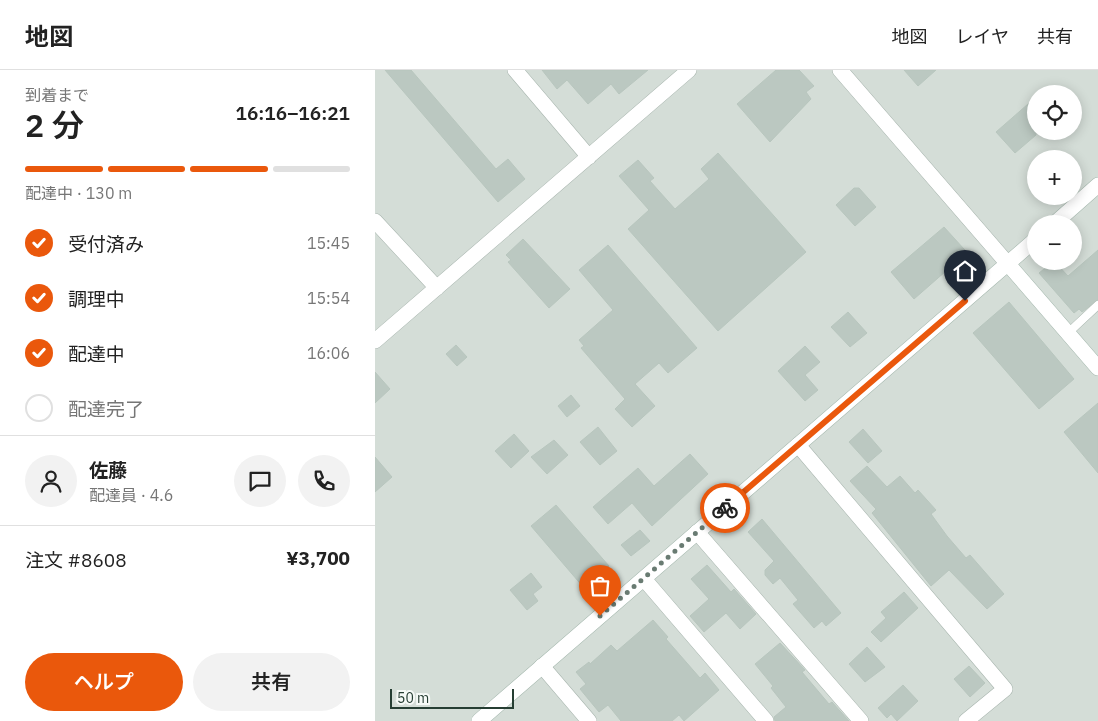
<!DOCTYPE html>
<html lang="ja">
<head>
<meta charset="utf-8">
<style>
  body { margin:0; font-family:"IBM Plex Sans","Noto Sans JP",sans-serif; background:#f2f2f2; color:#222; height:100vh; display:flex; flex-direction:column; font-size:19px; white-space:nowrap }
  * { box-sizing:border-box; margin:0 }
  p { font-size:16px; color:#767676 }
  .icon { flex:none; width:28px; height:28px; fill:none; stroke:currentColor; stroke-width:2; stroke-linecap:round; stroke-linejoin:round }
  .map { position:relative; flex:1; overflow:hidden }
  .sheet { display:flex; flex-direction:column; background:#fff; width:375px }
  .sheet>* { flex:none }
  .controls { position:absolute; left:652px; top:15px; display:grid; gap:10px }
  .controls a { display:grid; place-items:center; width:55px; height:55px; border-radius:50%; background:#fff; box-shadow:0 2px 12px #0003; font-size:25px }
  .scale { position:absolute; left:15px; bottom:12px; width:124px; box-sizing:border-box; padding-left:5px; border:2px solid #263e33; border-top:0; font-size:14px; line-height:18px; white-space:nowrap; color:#263e33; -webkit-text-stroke:4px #f6faf7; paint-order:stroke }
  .pin { position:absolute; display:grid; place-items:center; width:42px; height:42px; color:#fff; margin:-51px -21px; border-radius:50% 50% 50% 0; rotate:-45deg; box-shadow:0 0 5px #0007 }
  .pin .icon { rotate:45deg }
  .courier { position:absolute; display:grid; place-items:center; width:50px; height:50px; margin:-25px; border:4px solid #ea580c; border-radius:50%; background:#fff; color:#222; box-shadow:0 1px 6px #0007 }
  .overview em { font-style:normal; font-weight:600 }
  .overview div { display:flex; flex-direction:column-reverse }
  .overview { display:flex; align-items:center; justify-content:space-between; height:85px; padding:0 25px }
  h1 { font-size:32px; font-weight:600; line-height:38px }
  .bar { display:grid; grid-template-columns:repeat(4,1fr); gap:8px 5px; align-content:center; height:60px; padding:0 25px }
  .bar i { height:6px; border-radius:4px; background:#e0e0e0 }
  .bar .current { background:#ea580c }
  .bar p { grid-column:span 4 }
  .line { display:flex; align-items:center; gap:12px; padding:0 25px; border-top:1px solid #e0e0e0 }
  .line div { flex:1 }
  .round { display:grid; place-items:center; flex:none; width:52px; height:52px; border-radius:26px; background:#f2f2f2 }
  ol { padding:0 25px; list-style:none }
  li { display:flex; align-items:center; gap:15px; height:55px }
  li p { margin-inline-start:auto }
  li .icon { padding:5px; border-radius:50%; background:#ea580c; color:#fff; stroke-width:4 }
  li:last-child { color:#767676 }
  li i { width:28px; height:28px; border:2px solid #e0e0e0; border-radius:50% }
  .button { display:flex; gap:10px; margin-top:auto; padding:10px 25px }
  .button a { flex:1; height:58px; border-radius:30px; background:#ea580c; color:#fff; font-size:20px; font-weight:600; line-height:58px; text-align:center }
  .button a+a { background:#f2f2f2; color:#222 }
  header { display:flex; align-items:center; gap:30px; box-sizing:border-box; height:70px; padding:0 25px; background:#fff; border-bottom:1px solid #e0e0e0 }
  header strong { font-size:24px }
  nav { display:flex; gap:28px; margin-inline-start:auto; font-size:18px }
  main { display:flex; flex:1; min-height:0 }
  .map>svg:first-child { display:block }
  .built { fill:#d4ddd7; fill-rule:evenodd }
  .building { fill:#bbc8c1; stroke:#b8c6be }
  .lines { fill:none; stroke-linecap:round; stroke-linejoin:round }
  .lane-casing { stroke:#a8b5ae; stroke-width:9 }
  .street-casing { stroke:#a8b5ae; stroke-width:16 }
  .secondary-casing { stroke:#a5b8ae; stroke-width:16 }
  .lane { stroke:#fff; stroke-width:8 }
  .street { stroke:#fff; stroke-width:15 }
  .secondary { stroke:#fff; stroke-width:15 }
  .done { stroke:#697b72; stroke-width:5; stroke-dasharray:0 9 }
  .route { stroke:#ea580c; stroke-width:6 }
</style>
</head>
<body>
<header>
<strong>地図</strong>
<nav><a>地図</a><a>レイヤ</a><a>共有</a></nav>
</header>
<main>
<section class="sheet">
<div class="overview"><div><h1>2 分</h1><p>到着まで</p></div><em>16:16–16:21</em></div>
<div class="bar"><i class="current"></i><i class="current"></i><i class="current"></i><i></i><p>配達中 · 130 m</p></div>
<ol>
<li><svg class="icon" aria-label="check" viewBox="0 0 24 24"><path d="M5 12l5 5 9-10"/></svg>受付済み<p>15:45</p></li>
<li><svg class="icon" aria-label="check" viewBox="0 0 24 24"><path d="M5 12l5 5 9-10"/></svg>調理中<p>15:54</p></li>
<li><svg class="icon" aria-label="check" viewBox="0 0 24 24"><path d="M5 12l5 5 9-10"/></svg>配達中<p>16:06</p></li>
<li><i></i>配達完了</li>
</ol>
<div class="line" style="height:90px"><a class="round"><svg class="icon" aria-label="person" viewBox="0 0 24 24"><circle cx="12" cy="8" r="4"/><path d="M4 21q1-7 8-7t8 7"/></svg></a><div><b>佐藤</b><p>配達員 · 4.6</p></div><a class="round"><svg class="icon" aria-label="chat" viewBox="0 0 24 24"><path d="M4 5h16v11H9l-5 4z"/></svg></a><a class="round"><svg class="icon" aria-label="phone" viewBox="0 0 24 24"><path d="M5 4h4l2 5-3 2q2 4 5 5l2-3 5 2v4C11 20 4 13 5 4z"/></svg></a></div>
<div class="line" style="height:65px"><div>注文 #8608</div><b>¥3,700</b></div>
<div class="button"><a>ヘルプ</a><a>共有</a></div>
</section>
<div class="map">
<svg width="723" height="651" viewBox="0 0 723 651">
  <rect width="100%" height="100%" fill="#e5ede8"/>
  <!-- built -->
  <path class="built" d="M0,0H723V651H0ZM661,24H699V61H661ZM661,89H699V126H661ZM661,154H699V191H661Z"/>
  <!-- building -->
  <path class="building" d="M10,0H36L121,99L133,89L150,109L123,132Z
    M167,0H273L244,24L236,14L213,34L192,10L182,19Z
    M401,0H424L439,16L431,22L436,29L395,72L362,34Z
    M529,0H561L543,16Z
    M661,27V65L640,83L621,62Z
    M343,83L431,182L343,261L253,159L274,140L244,106L263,90L279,108L275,111L300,139L334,109L326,99Z
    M479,118H484L501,137L480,156L461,135Z
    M569,157L599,190L578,208L571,201L539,229L516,202Z
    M148,169L195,219L174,238L133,192L136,190L131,185Z
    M233,175L322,278L293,303L284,293L260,314L280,336L257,357L240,339L250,329L206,278L209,276L204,270L238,240L204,200Z
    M723,180V230L707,242L704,239L699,243L664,203L679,191L693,206Z
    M634,232L699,309L664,339L598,263Z
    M473,242L492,263L475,277L456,257Z
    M81,275L92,287L82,296L71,284Z
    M430,276L445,292L430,305L443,320L430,331L403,301Z
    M0,302L15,319L0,333Z
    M196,325L205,336L192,347L183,336Z
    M723,333V403L689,362Z
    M223,357L242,381L225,395L205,372Z
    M488,359L507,381L493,393L474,372Z
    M139,364L154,381L136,398L120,381Z
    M179,370L193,385L172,404L156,387Z
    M315,384L333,404L277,456L257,433L233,454L218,437L263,398L279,416Z
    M0,387L17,407L0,422Z
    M492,396L512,417L525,406L540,423L543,420L561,440L556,444L572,466L591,488L595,485L629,524L612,539L574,500L556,516L497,443L501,439L475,411Z
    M181,435L234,496L209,518L156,456Z
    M387,449L466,543L451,556L447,551L439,558L418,534L423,530L405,508L398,514L390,505V500L399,491L373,462Z
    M265,460L275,471L256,486L246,475Z
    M332,495L356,522L359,519L381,544L365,559L351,543L329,562L315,546L334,529L316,509Z
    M156,503L167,517L158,524L163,531L152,540L135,520Z
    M529,522L543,538L506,572L496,562L511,548L506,542Z
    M278,550L293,567L291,569L325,608L330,603L344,620L309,651L304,645L297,651H246L233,635L224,642L205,619L211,614L201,602L214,592L215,594L236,575L242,581Z
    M405,573L430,600L427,602L454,634L457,632L474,651H400L399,647L411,637L396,618L398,616L380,594Z
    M492,577L510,597L490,612L474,594Z
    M594,596L610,613L595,627L579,609Z
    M528,615L543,631L522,651L516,644L512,648L503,638Z"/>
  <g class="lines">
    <!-- lane casing -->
    <g class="lane-casing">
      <path id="lane" d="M693,263L723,235"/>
    </g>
    <!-- street casing -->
    <g class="street-casing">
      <path id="street" d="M140,0L214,87
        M465,0L633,194
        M0,151L62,218
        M0,271L314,0
        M423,375L630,619L591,651
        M322,462L486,651
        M269,509L391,651
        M167,596L214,651"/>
    </g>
    <!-- secondary casing -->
    <g class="secondary-casing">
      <path id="secondary" d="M679,154L723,115
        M633,194L723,298
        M104,651L661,169"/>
    </g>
    <!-- lane -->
    <use href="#lane" class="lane"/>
    <!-- street -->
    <use href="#street" class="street"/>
    <!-- secondary -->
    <use href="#secondary" class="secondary"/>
  </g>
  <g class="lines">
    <!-- done -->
    <path class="done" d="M225,546L350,438"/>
    <!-- route -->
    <path class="route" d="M350,438L590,231"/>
  </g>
</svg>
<div class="controls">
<a><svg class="icon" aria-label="locate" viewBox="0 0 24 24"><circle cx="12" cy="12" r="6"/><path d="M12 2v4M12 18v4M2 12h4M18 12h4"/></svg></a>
<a>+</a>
<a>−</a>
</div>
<div class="scale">50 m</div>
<div class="pin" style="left:225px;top:546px;background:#ea580c"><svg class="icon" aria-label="bag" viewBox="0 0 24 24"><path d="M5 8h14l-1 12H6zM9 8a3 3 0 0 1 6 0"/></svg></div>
<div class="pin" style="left:590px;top:231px;background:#1f2937"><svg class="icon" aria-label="home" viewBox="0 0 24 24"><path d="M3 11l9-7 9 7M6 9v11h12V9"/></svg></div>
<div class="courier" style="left:350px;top:438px"><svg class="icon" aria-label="bike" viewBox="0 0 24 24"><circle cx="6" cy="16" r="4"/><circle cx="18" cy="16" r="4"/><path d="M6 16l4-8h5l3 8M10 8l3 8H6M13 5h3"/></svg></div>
</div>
</main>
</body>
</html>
